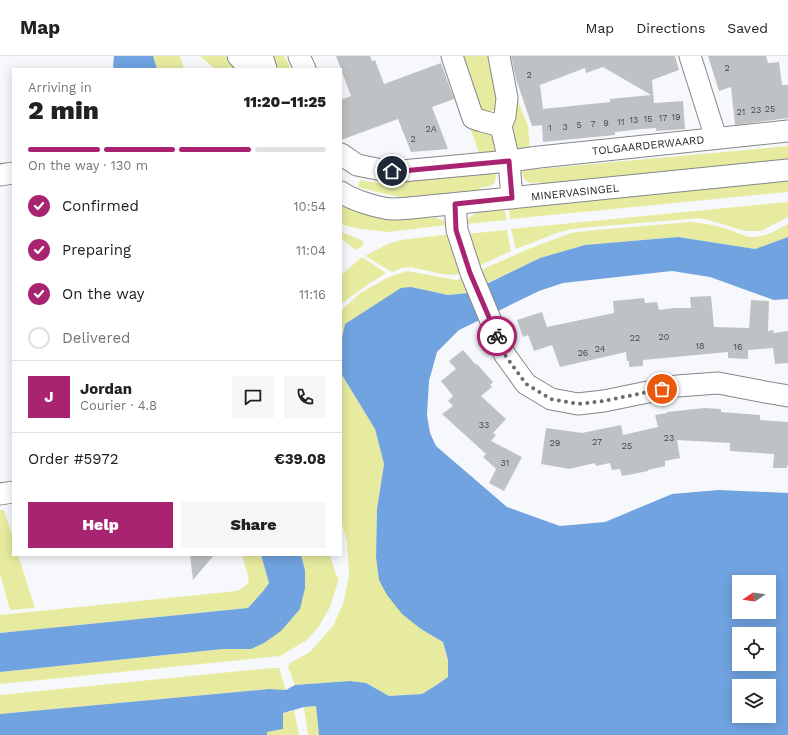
<!DOCTYPE html>
<html lang="en">
<head>
<meta charset="utf-8">
<style>
  body { margin:0; font-family:"Work Sans",sans-serif; background:#f6f6f6; color:#222; height:100vh; display:flex; flex-direction:column; font-size:15px; white-space:nowrap }
  * { box-sizing:border-box; margin:0 }
  p { font-size:13px; color:#767676 }
  .icon { flex:none; width:22px; height:22px; fill:none; stroke:currentColor; stroke-width:2; stroke-linecap:round; stroke-linejoin:round }
  .map { position:relative; flex:1; overflow:hidden }
  .panel { position:absolute; left:12px; top:12px; width:330px; height:488px; display:flex; flex-direction:column; background:#fff; border-radius:0px; box-shadow:0 2px 10px #0003 }
  .panel>* { flex:none }
  .needle { width:26px; rotate:257deg }
  .controls { position:absolute; left:732px; top:519px; display:grid; gap:8px }
  .controls a { display:grid; place-items:center; width:44px; height:44px; border-radius:0px; background:#fff; box-shadow:0 2px 10px #0003; font-size:20px }
  .pin { position:absolute; display:grid; place-items:center; width:34px; height:34px; color:#fff; margin:-17px; border:2px solid #fff; border-radius:50%; box-shadow:0 1px 4px #0007 }
  .courier { position:absolute; display:grid; place-items:center; width:40px; height:40px; margin:-20px; border:3px solid #a82471; border-radius:50%; background:#fff; color:#222; box-shadow:0 1px 5px #0007 }
  .summary em { font-style:normal; font-weight:800 }
  .summary div { display:flex; flex-direction:column-reverse }
  .summary { display:flex; align-items:center; justify-content:space-between; height:68px; padding:0 16px }
  h1 { font-size:26px; font-weight:800; line-height:30px }
  .bar { display:grid; grid-template-columns:repeat(4,1fr); gap:6px 4px; align-content:center; height:48px; padding:0 16px }
  .bar i { height:5px; border-radius:3px; background:#e0e0e0 }
  .bar .selected { background:#a82471 }
  .bar p { grid-column:span 4 }
  .line { display:flex; align-items:center; gap:10px; padding:0 16px; border-top:1px solid #e0e0e0 }
  .line div { flex:1 }
  .round { display:grid; place-items:center; flex:none; width:42px; height:42px; border-radius:0px; background:#f6f6f6 }
  ol { padding:0 16px; list-style:none }
  li { display:flex; align-items:center; gap:12px; height:44px }
  li p { margin-inline-start:auto }
  li .icon { padding:4px; border-radius:50%; background:#a82471; color:#fff; stroke-width:4 }
  li:last-child { color:#767676 }
  li i { width:22px; height:22px; border:2px solid #e0e0e0; border-radius:50% }
  .cta { display:flex; gap:8px; margin-top:auto; padding:8px 16px }
  .cta a { flex:1; height:46px; border-radius:0px; background:#a82471; color:#fff; font-size:16px; font-weight:800; line-height:46px; text-align:center }
  .cta a+a { background:#f6f6f6; color:#222 }
  header { display:flex; align-items:center; gap:24px; box-sizing:border-box; height:56px; padding:0 20px; background:#fff; border-bottom:1px solid #e0e0e0 }
  header strong { font-size:19px }
  nav { display:flex; gap:22px; margin-inline-start:auto; font-size:14px }
  .map>svg:first-child { display:block }
  .green { fill:#e6eb9f }
  .water { fill:#71a3e1; fill-rule:evenodd }
  .building { fill:#bfc2c4; fill-rule:evenodd }
  .lines { fill:none; stroke-linecap:round; stroke-linejoin:round }
  .minor-casing { stroke:#858789; stroke-width:23 }
  .minor { stroke:#fff; stroke-width:21 }
  .done { stroke:#6a6c6d; stroke-width:4; stroke-dasharray:0 7.2 }
  .route { stroke:#a82471; stroke-width:5 }
  .labels { text-anchor:middle; stroke-width:4; stroke-linejoin:round; paint-order:stroke }
  .number-label { font-size:9px; fill:#47484a }
  .street-label { font-size:11px; fill:#1f2021; stroke:#fff }
</style>
</head>
<body>
<header>
<strong>Map</strong>
<nav><a>Map</a><a>Directions</a><a>Saved</a></nav>
</header>
<div class="map">
<svg width="788" height="679" viewBox="0 0 788 679">
  <rect width="100%" height="100%" fill="#f6f8fb"/>
  <!-- green -->
  <path class="green" d="M153,0H180L184,13H157Z
    M200,0H225L238,13H215Z
    M265,0H284L291,13H271Z
    M462,0H488L492,9L499,53L489,56L482,55Z
    M507,17L528,70L530,93L518,95L513,87Z
    M469,69L490,78L494,85V98L480,99Z
    M788,90V107L541,131L539,126L530,127L524,123L522,117C524,112 529,112 535,110L539,113Z
    M492,115L495,116C498,129 491,130 480,132L481,137L413,143L385,138L358,131L360,124L371,126L387,127L471,119Z
    M788,124V136L510,163L509,152Z
    M788,146V161L761,175H745L701,162L591,171L571,173L554,178L516,193L511,173Z
    M341,149L364,158L437,162L445,165L447,169L388,176L354,172L341,168Z
    M504,152L507,164L466,168C471,153 491,154 504,152Z
    M690,166C703,167 715,169 727,173C734,175 743,180 750,181C762,182 778,174 788,168V181L755,193L678,181L585,189L540,202L481,230L476,216L531,192L571,177L595,174Z
    M507,174L511,195L474,212L466,178Z
    M341,176L357,182L363,185V190L355,194L346,186L341,183Z
    M451,178L465,217L453,219L442,218L411,211L402,212L392,216L365,200L390,187L401,184Z
    M362,201L386,217L367,229L341,248V219Z
    M407,215L456,224L467,221L470,236L468,237L448,239L411,231L345,268L341,286V255L359,238L387,222Z
    M341,299L342,319L375,373L384,408L377,453L376,501L421,573L443,586L448,604V621L435,630L422,638L405,639L389,640L366,627L350,625L295,629L288,611L290,607L310,596L333,570L343,548L349,520L347,485L341,465Z
    M0,454H4L13,482V499H18L35,552L10,554L0,518Z
    M242,499H261L269,527L264,534L248,552L0,577V559L237,535L247,529L249,523Z
    M301,499H330L336,519L339,522L330,551L319,570L307,584L280,600L0,628V616L223,593H251L305,514Z
    M272,612H279L286,634L269,633L0,658V639Z
    M316,650L319,679H308L304,651Z
    M294,653L299,679H267L266,676L283,673V657L293,655Z"/>
  <!-- water -->
  <path class="water" d="M114,0H153L157,13H114L113,10Z
    M678,181L755,193L788,181V243L774,244L710,221L672,215L563,227L539,235L459,274L437,296L429,325L427,359L430,377L436,390L507,451L560,470L605,466L672,438L719,434L788,437V679H319L316,650L304,651L283,657V673L267,676V679H0V658L269,633L286,634L295,629L350,625L366,627L389,640L405,639L422,638L435,630L448,621V604L443,586L421,573L402,558L387,539L379,524L376,501L377,453L384,408L375,373L342,319L341,286L345,268L401,232L411,231L448,239L468,237L540,202L585,189ZM739,526H769V556H739ZM739,578H769V608H739ZM739,630H769V660H739Z
    M261,499H301L305,514V532L300,553L281,575L264,587L251,593H223L0,616V577L248,552L264,534L269,527Z"/>
  <!-- building -->
  <path class="building" d="M336,0H370L372,5L375,4L384,28L441,7L454,43L432,51L448,93L411,96L398,63L341,84V44L351,40Z
    M511,0H675L679,14L652,24L654,47L683,45L685,73L656,75V72L642,73L615,76V79L543,86L542,69L532,70L516,23ZM603,11L651,39L610,43V46L543,53L540,29L585,12L586,17Z
    M708,0H766L768,7L779,6L782,29H788V62L735,69L731,31L719,35Z
    M711,240L714,271L749,272L751,244L769,245L768,275L773,274L774,277L788,275V307L775,308L773,292L748,294V303L728,302V296L643,304V310L629,311V305H627L626,296L560,311L552,289L534,295L528,279L523,281L517,264L542,256L547,271L614,257L613,245L644,242L645,247L657,246L659,254L674,252H691L690,241Z
    M463,294L476,309L477,308L493,326L490,329L492,331L481,340L506,363L493,377L496,379L491,385L522,401L504,435L489,427L496,413L483,401L486,398L442,358L453,350L448,345L453,340L441,325L456,313L449,305Z
    M705,352L721,353V356L760,359V364L788,366V409H787V412H773L774,398L730,395V387L677,384L680,402L665,405V410L648,414V415L622,420L620,413L612,414L610,407L596,410L595,407L569,413L541,408L546,372L582,377L621,369L623,379L658,371L655,359L667,357V356Z
    M190,499H214L193,524Z"/>
  <g class="lines">
    <!-- minor casing -->
    <g class="minor-casing">
      <path id="minor" d="M238,0L250,13
        M261,0L264,6L266,13
        M299,0L305,13
        M452,0L473,62L482,65L501,70
        M499,0L507,42L505,60L501,70L509,105L512,142
        M690,0L716,82
        M341,98L357,109L382,114L402,115L509,105L539,101L788,75
        M0,119L13,117
        M341,136C352,144 378,152 392,153C401,153 411,152 420,151L788,114
        M455,148L457,174L471,217L505,299L526,328L551,343L578,348L604,345L677,330L718,327L765,336L788,340
        M0,438L13,436"/>
    </g>
    <!-- minor -->
    <use href="#minor" class="minor"/>
  </g>
  <g class="lines">
    <!-- done -->
    <path class="done" d="M497,280L505,299L526,328L551,343L578,348L604,345L662,333"/>
    <!-- route -->
    <path class="route" d="M392,115H402L509,105L512,142L455,148L456,174L470,217L497,280"/>
  </g>
  <g class="labels">
    <!-- number labels -->
    <g class="number-label">
      <text x="727" y="15">2</text>
      <text x="529" y="22">2</text>
      <text x="770" y="56">25</text>
      <text x="756" y="57">23</text>
      <text x="741" y="59">21</text>
      <text x="676" y="64">19</text>
      <text x="663" y="65">17</text>
      <text x="648" y="66">15</text>
      <text x="634" y="67">13</text>
      <text x="621" y="69">11</text>
      <text x="606" y="70">9</text>
      <text x="593" y="71">7</text>
      <text x="579" y="72">5</text>
      <text x="565" y="74">3</text>
      <text x="550" y="75">1</text>
      <text x="431" y="76">2A</text>
      <text x="413" y="86">2</text>
      <text x="664" y="284">20</text>
      <text x="635" y="285">22</text>
      <text x="700" y="293">18</text>
      <text x="738" y="294">16</text>
      <text x="600" y="296">24</text>
      <text x="583" y="300">26</text>
      <text x="484" y="372">33</text>
      <text x="669" y="385">23</text>
      <text x="597" y="389">27</text>
      <text x="555" y="390">29</text>
      <text x="627" y="393">25</text>
      <text x="505" y="410">31</text>
    </g>
    <!-- street labels -->
    <g class="street-label">
      <text transform="translate(648 89) rotate(-6)" y="4">TOLGAARDERWAARD</text>
      <text transform="translate(575 136) rotate(-6)" y="4">MINERVASINGEL</text>
    </g>
  </g>
</svg>
<div class="controls">
<a><svg class="needle" viewBox="-14 -14 28 28"><path d="M0-13l5 13h-10z" fill="#e53935"/><path d="M0 13l5-13h-10z" fill="#767676"/></svg></a>
<a><svg class="icon" aria-label="locate" viewBox="0 0 24 24"><circle cx="12" cy="12" r="6"/><path d="M12 2v4M12 18v4M2 12h4M18 12h4"/></svg></a>
<a><svg class="icon" aria-label="layers" viewBox="0 0 24 24"><path d="M12 4l9 5-9 5-9-5zM3 14l9 5 9-5"/></svg></a>
</div>
<div class="pin" style="left:662px;top:333px;background:#ea580c"><svg class="icon" aria-label="bag" viewBox="0 0 24 24"><path d="M5 8h14l-1 12H6zM9 8a3 3 0 0 1 6 0"/></svg></div>
<div class="pin" style="left:392px;top:115px;background:#1f2937"><svg class="icon" aria-label="home" viewBox="0 0 24 24"><path d="M3 11l9-7 9 7M6 9v11h12V9"/></svg></div>
<div class="courier" style="left:497px;top:280px"><svg class="icon" aria-label="bike" viewBox="0 0 24 24"><circle cx="6" cy="16" r="4"/><circle cx="18" cy="16" r="4"/><path d="M6 16l4-8h5l3 8M10 8l3 8H6M13 5h3"/></svg></div>
<section class="panel">
<div class="summary"><div><h1>2 min</h1><p>Arriving in</p></div><em>11:20–11:25</em></div>
<div class="bar"><i class="selected"></i><i class="selected"></i><i class="selected"></i><i></i><p>On the way · 130 m</p></div>
<ol>
<li><svg class="icon" aria-label="check" viewBox="0 0 24 24"><path d="M5 12l5 5 9-10"/></svg>Confirmed<p>10:54</p></li>
<li><svg class="icon" aria-label="check" viewBox="0 0 24 24"><path d="M5 12l5 5 9-10"/></svg>Preparing<p>11:04</p></li>
<li><svg class="icon" aria-label="check" viewBox="0 0 24 24"><path d="M5 12l5 5 9-10"/></svg>On the way<p>11:16</p></li>
<li><i></i>Delivered</li>
</ol>
<div class="line" style="height:72px"><b class="round" style="background:#a82471;color:#fff">J</b><div><b>Jordan</b><p>Courier · 4.8</p></div><a class="round"><svg class="icon" aria-label="chat" viewBox="0 0 24 24"><path d="M4 5h16v11H9l-5 4z"/></svg></a><a class="round"><svg class="icon" aria-label="phone" viewBox="0 0 24 24"><path d="M5 4h4l2 5-3 2q2 4 5 5l2-3 5 2v4C11 20 4 13 5 4z"/></svg></a></div>
<div class="line" style="height:52px"><div>Order #5972</div><b>€39.08</b></div>
<div class="cta"><a>Help</a><a>Share</a></div>
</section>
</div>
</body>
</html>
